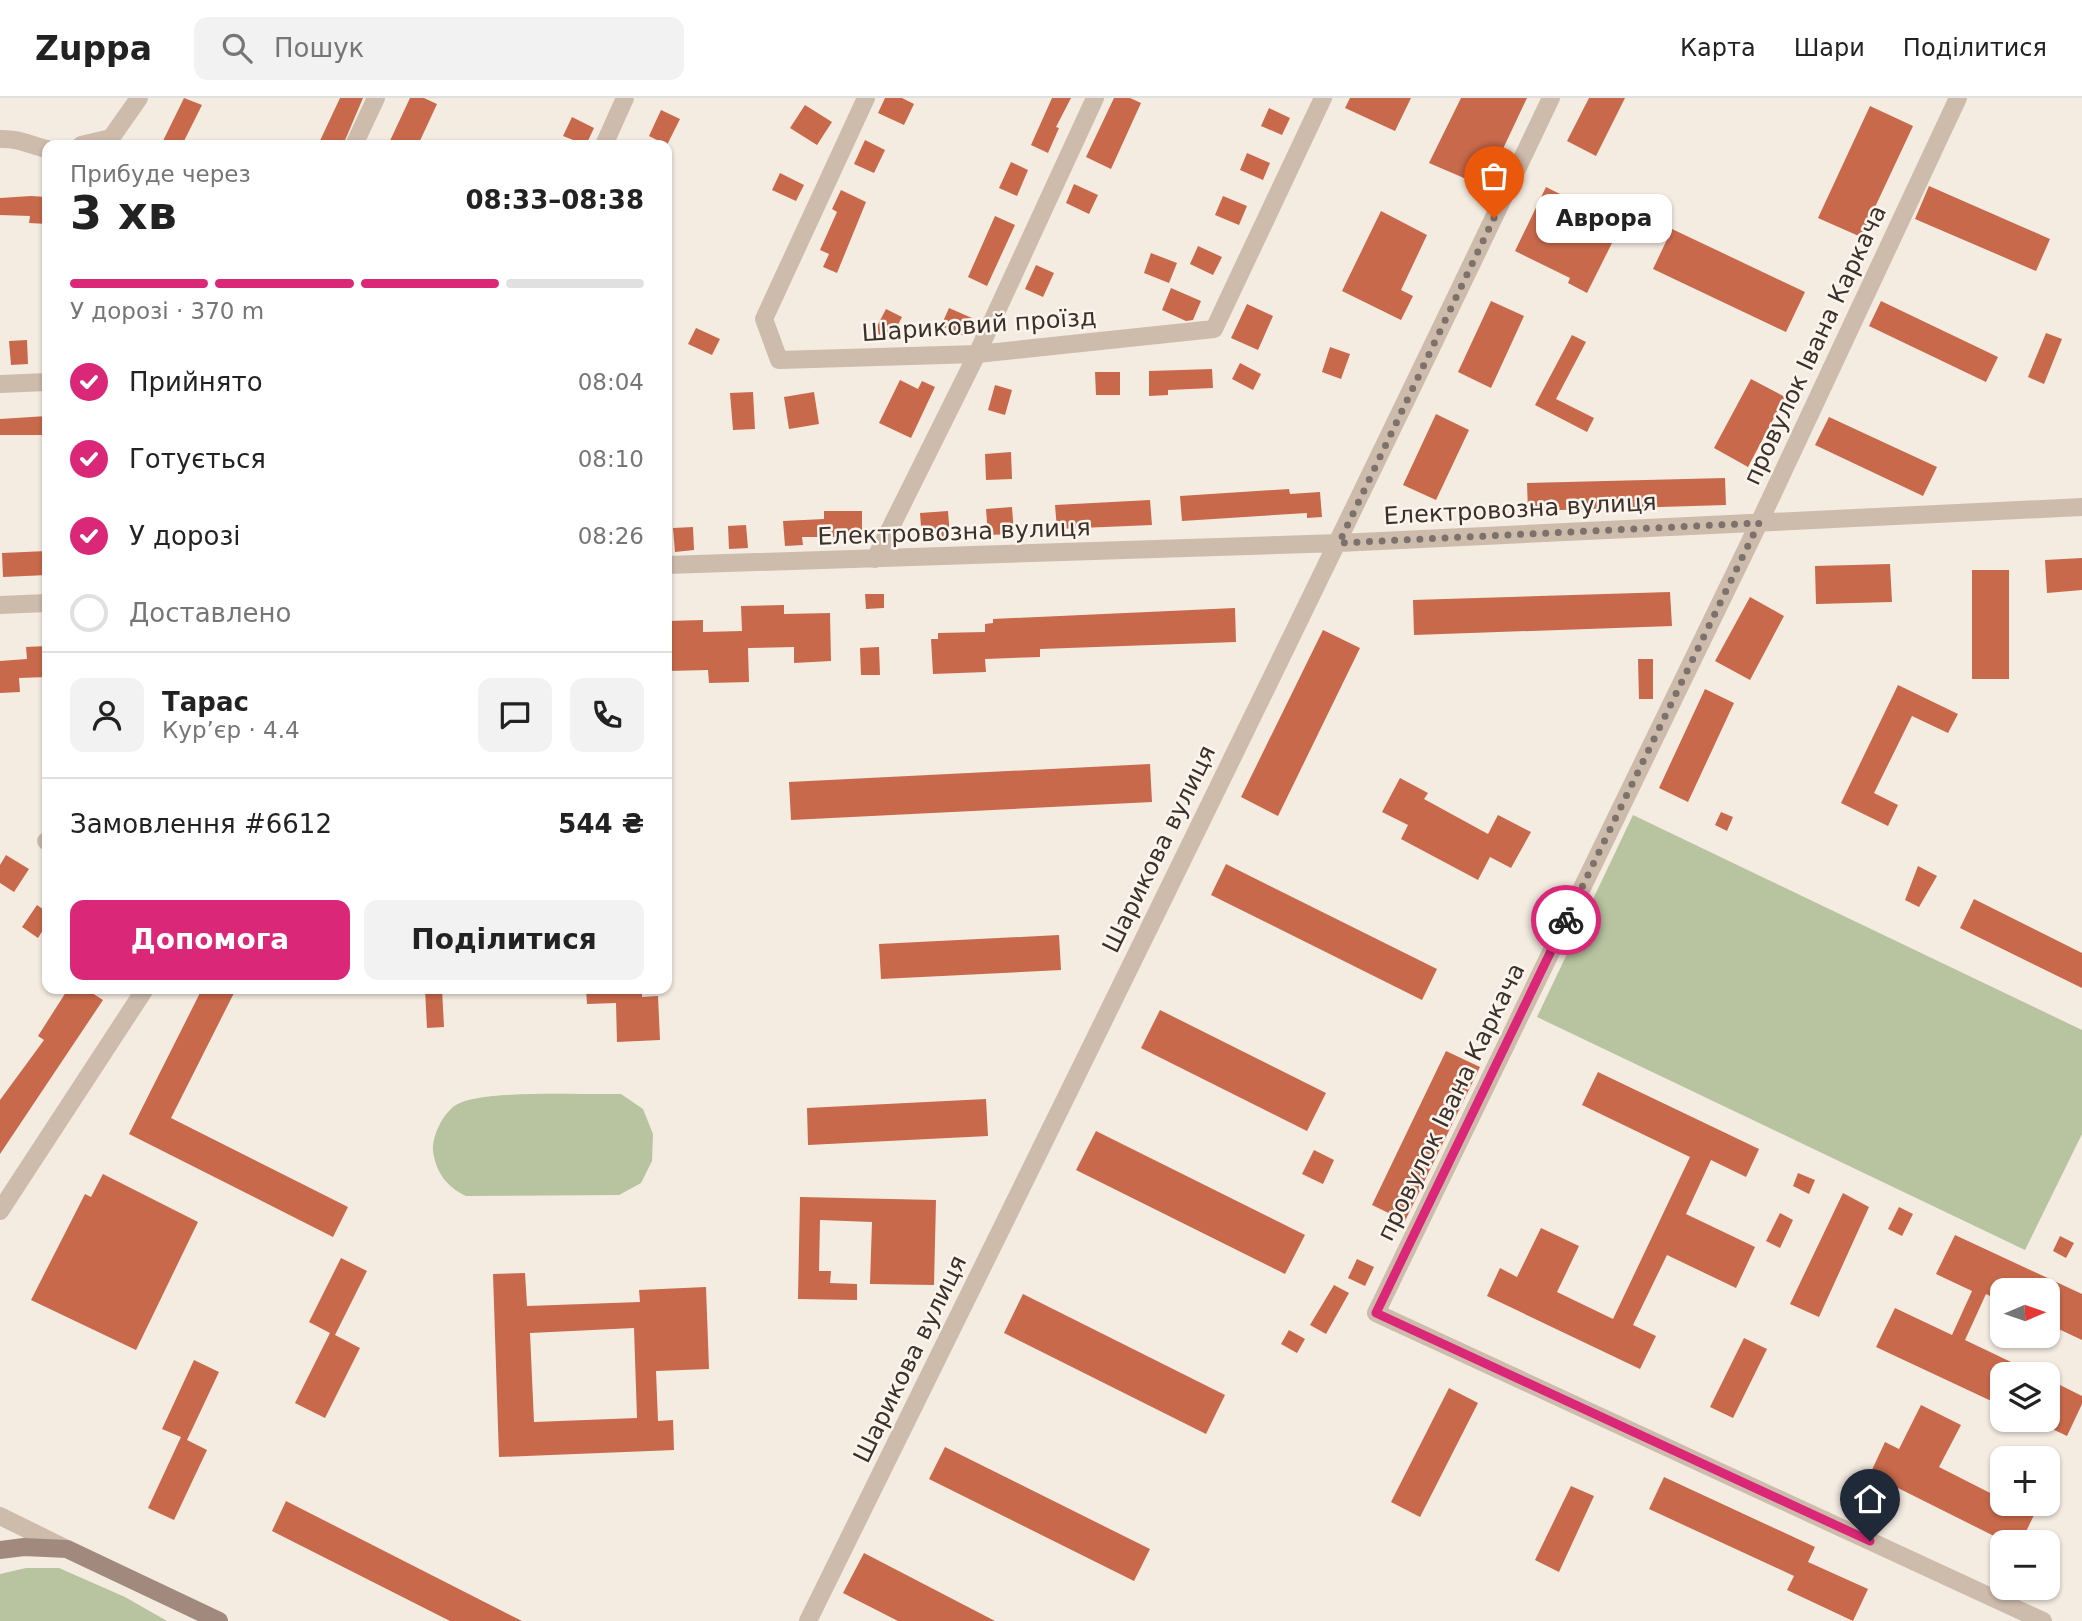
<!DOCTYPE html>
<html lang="uk">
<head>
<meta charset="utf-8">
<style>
  body { margin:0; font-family:"DejaVu Sans",sans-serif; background:#f2f2f2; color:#222; height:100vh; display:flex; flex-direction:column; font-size:26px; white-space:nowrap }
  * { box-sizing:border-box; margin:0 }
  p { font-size:23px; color:#767676 }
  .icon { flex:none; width:38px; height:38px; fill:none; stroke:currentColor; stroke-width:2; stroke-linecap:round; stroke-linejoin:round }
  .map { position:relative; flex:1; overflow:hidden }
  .details { position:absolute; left:42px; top:42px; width:630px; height:854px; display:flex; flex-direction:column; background:#fff; border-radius:14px; box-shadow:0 2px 5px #0004 }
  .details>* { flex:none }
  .needle { width:46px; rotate:88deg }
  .controls { position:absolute; left:1990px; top:1180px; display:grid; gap:14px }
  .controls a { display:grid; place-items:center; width:70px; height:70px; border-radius:14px; background:#fff; box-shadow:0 2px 5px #0004; font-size:35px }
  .pin { position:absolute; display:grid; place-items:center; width:60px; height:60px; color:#fff; margin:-72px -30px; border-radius:50% 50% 50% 0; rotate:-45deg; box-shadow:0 0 7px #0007 }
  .pin .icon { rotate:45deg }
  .courier { position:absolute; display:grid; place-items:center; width:70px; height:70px; margin:-35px; border:5px solid #db2777; border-radius:50%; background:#fff; color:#222; box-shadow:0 2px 9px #0007 }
  .bubble { position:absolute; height:49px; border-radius:14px; background:#fff; box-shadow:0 2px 5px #0004; font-size:23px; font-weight:800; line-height:49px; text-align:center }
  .overview em { font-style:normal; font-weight:800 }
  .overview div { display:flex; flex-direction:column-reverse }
  .overview { display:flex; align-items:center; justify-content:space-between; height:119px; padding:0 28px }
  h1 { font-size:46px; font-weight:800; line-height:52px }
  .bar { display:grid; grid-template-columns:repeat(4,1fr); gap:10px 7px; align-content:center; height:84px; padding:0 28px }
  .bar i { height:9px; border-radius:5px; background:#e0e0e0 }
  .bar .active { background:#db2777 }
  .bar p { grid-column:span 4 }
  .line { display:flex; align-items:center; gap:18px; padding:0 28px; border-top:2px solid #e0e0e0 }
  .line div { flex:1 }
  .round { display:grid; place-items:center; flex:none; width:74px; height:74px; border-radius:14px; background:#f2f2f2 }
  ol { padding:0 28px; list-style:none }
  li { display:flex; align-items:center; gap:21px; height:77px }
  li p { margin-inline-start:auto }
  li .icon { padding:7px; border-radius:50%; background:#db2777; color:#fff; stroke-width:4 }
  li:last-child { color:#767676 }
  li i { width:38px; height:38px; border:4px solid #e0e0e0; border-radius:50% }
  .primary-button { display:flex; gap:14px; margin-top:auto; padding:14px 28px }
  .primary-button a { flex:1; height:80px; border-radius:14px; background:#db2777; color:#fff; font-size:28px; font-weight:800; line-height:80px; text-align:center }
  .primary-button a+a { background:#f2f2f2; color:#222 }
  header { display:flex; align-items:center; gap:42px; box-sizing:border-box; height:98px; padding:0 35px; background:#fff; border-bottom:2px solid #e0e0e0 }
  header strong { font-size:33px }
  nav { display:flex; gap:38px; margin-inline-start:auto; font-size:24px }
  .search { width:490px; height:63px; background:#f2f2f2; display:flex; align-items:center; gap:18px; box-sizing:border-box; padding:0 24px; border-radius:14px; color:#767676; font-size:26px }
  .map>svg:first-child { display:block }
  .green { fill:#b8c4a0 }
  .building { fill:#c8694b; fill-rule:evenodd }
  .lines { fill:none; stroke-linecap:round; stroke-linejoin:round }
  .street { stroke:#cdbbac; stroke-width:18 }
  .secondary { stroke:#a18a7d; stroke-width:18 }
  .done { stroke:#7c716b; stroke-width:7; stroke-dasharray:0 12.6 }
  .route { stroke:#db2777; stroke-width:9 }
  .labels { text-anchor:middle; stroke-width:5; stroke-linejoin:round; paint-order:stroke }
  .street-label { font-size:24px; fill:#3b302b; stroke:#fbf5ee }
</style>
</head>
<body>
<header>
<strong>Zuppa</strong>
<div class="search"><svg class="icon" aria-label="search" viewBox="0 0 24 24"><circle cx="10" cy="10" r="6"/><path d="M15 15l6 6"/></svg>Пошук</div>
<nav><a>Карта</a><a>Шари</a><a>Поділитися</a></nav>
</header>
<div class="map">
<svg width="2082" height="1523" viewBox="0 0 2082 1523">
  <rect width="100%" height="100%" fill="#f4ebe1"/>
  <!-- green -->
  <path class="green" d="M1633,717L2082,932V1036L2025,1152L1537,919Z
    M621,996L643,1011L653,1036L652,1063L641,1085L619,1097L466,1098C447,1089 436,1075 433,1053C432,1038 443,1015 456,1007C481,991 587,997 621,996Z
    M26,1470H59L125,1499L167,1523H0V1476Z"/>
  <!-- building -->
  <path class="building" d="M184,0L202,7L182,47H161Z
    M340,0H363L343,47H318Z
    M410,0H424L437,6L418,47H388Z
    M885,0H902L914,6L904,27L878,15Z
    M1052,0H1071L1056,29L1059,30L1048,55L1031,47Z
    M1114,0H1130L1141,5L1111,71L1086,59Z
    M1350,0H1411L1395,33L1345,10Z
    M1461,0H1527L1485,89L1429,65Z
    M1589,0H1625L1596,58L1567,43Z
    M805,7L832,24L817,47L790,30Z
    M1870,8L1913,28L1861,139L1818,120Z
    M1269,10L1290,20L1282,37L1261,28Z
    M661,12L680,21L667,47L649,38Z
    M572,19L594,30L586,47L563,38Z
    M865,42L885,52L874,75L854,66Z
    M1247,55L1270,65L1263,82L1240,72Z
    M1011,64L1028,72L1017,98L999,90Z
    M780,75L804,87L796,103L772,92Z
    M1074,86L1098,97L1089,116L1066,105Z
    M1929,88L2050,141L2036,173L1915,121Z
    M1546,89L1602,117L1606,109L1625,119L1587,195L1568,185L1570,180L1515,153Z
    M841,92L866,104L837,175L823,169L829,156L820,152L837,114L832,111Z
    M31,98L47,99V126L29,125L30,118L0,117V100Z
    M1223,98L1247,108L1239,127L1215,117Z
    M1381,113L1427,137L1401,192L1413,198L1401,222L1342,193Z
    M995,118L1015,127L987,188L968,179Z
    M1672,131L1805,194L1786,234L1653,171Z
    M1198,148L1222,159L1213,177L1190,166Z
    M1151,155L1177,165L1169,185L1144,175Z
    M1036,167L1054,175L1043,199L1025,191Z
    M1171,190L1201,203L1193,222L1186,223L1162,212Z
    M1491,203L1524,218L1491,290L1458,274Z
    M1881,203L1998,259L1986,284L1869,228Z
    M1247,206L1273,218L1258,252L1231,240Z
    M949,210L972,220L964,238L941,228Z
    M886,211L902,219L890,242L874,234Z
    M696,230L720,241L712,257L688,246Z
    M2046,235L2062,241L2044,286L2028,279Z
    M1572,237L1586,244L1556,301L1594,320L1587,334L1535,307Z
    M27,242L28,266L11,267L9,243Z
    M1330,249L1350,256L1341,281L1322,274Z
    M1240,265L1261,276L1253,292L1232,281Z
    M1212,271L1213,290L1168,292V297L1149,298V273Z
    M1095,274H1120V297H1096Z
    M1751,281L1785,299L1748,369L1714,350Z
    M900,282L918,291L922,283L935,289L911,340L879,325Z
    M995,287L1012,292L1005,317L988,312Z
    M753,294L755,331L733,332L730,295Z
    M814,294L819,326L789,331L784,299Z
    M1436,316L1469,332L1436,402L1403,387Z
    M47,318V337H0V321Z
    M1829,319L1937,369L1923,398L1815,347Z
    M1011,354L1012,381L986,382L985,356Z
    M1725,380L1726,407L1528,413L1527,385Z
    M1289,391L1290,396L1320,394L1322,419L1307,420V415L1182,423L1180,398Z
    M1150,402L1152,427L1057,431L1055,407Z
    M1012,409L1014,436L988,437L986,411Z
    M824,413H862V439H802L803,447L785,448L783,423L824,421Z
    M948,413L950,439L922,441L920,415Z
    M746,427L748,450L729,451L728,428Z
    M693,429L694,452L675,454L673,430Z
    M47,453V477L3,479L2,455Z
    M2082,460V492L2047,495L2045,462Z
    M1890,466L1892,504L1816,506L1815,468Z
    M1972,472H2009V581H1972Z
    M1670,494L1672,528L1414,537L1413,502Z
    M865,496H884V510L866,511Z
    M1750,499L1784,518L1750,582L1715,563Z
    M784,507V516L830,515L831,563L794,565V549L748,550L749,584L709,585L708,572L667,573V523L703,522V534L742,533L741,508Z
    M1235,510L1236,544L1040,551V559L985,561L986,574L933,576L931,541H938V535L985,534V526L993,525V521Z
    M1323,532L1360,550L1278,718L1241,699Z
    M47,548V579L19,580L20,594L0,595V563L27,561L26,549Z
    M879,549L880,577H861L860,550Z
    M1638,561H1653V601H1639Z
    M1898,587L1958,616L1948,635L1912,618L1874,695L1898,707L1888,728L1841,705Z
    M1705,591L1734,605L1688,704L1659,690Z
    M1150,666L1152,704L791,722L789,684Z
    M1400,680L1428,695L1424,701L1488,736L1498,717L1531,734L1511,770L1490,759L1478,782L1401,741L1408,727L1382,714Z
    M1721,714L1733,719L1727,733L1715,727Z
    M6,757L29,771L14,794L0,785V767Z
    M1226,766L1437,871L1422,902L1211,797Z
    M1918,768L1937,778L1919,809L1905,802Z
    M1974,801L2082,855V890L1960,830Z
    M37,807L47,814V826L38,840L22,829Z
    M1059,837L1061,872L881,881L879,846Z
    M68,891H86L103,902L0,1056V1002L44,942L38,938Z
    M202,891H236L171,1020L348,1109L333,1139L129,1036Z
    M425,891H442L444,929L427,930Z
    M586,891H642V899L658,898L660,942L617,944L616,905L587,906Z
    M1160,912L1326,995L1307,1033L1141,950Z
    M1446,953L1480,969L1405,1123L1372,1107Z
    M1598,974L1759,1051L1746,1079L1711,1062L1686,1116L1755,1149L1736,1190L1667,1157L1633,1227L1656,1238L1640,1271L1487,1198L1500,1170L1517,1179L1541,1130L1579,1148L1557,1194L1613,1221L1690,1059L1582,1007Z
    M986,1001L988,1038L808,1047L807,1010Z
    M1096,1033L1305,1137L1285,1176L1076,1072Z
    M1314,1052L1334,1062L1323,1086L1302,1076Z
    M1798,1075L1815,1082L1809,1096L1793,1088Z
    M103,1076L198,1124L136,1252L31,1202L85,1096L91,1099Z
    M1843,1095L1869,1109L1819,1219L1790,1206Z
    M800,1099L936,1102L934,1187L870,1186L872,1124L820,1122L819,1173H831L830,1185L857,1186V1202L798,1201Z
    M1899,1109L1913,1116L1902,1138L1888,1131Z
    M1780,1115L1793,1122L1780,1150L1766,1143Z
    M1955,1137L2082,1196V1242L2048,1226V1192H2002V1204L1986,1196L1965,1242L2036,1276H2002V1308L1876,1249L1895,1210L1952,1237L1972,1193L1936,1176Z
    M2060,1138L2074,1145L2066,1160L2053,1153Z
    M341,1160L367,1173L335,1237L360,1250L325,1320L295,1305L330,1235L309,1224Z
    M1357,1161L1374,1169L1365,1188L1348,1180Z
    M525,1175L527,1208L640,1204L639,1192L706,1189L709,1271L656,1273L658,1323L673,1322L674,1352L499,1359L493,1176ZM634,1230L637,1320L534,1324L530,1235Z
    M1334,1187L1349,1195L1326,1236L1310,1227Z
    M1023,1196L1225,1297L1206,1336L1004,1235Z
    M1289,1232L1305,1241L1297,1255L1281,1246Z
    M1744,1240L1767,1251L1733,1320L1710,1309Z
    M194,1262L219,1274L187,1342L207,1352L174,1422L148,1410L181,1339L162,1331Z
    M2048,1281L2082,1298V1306L2067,1338L2048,1329Z
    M1449,1290L1478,1305L1420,1419L1391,1404Z
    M1921,1307L1961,1327L1939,1369L2002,1401V1405H2011L2034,1417L2021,1444H2006L1870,1376L1885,1344L1899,1351Z
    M945,1349L1150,1451L1134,1483L929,1381Z
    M1664,1379L1815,1449L1808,1464L1868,1491L1853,1523L1787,1492L1794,1478L1649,1411Z
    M1571,1388L1594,1398L1559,1474L1535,1462Z
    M286,1403L522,1523H450L272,1433Z
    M864,1455L995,1523H898L843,1495Z"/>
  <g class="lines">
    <!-- street -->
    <path class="street" d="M866,0L764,221L779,262L977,256L1214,231L1323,0
      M1958,0L1759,425L1376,1215L2043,1523
      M0,41C18,40 30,47 47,51
      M81,47L111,40L139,0
      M354,47L376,0
      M604,47L625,0
      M0,286L47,284
      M875,461L977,256L1095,0
      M667,467L1339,445L2082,409
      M0,507L47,505
      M46,743L47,744
      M0,1113L145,891
      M0,1418L67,1451
      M808,1523C1058,1016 1308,510 1551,0"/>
    <!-- secondary -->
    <path class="secondary" d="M0,1452L24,1449L67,1451L219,1523"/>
  </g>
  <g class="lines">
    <!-- done -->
    <path class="done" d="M1494,120L1339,445L1759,425L1566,822"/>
    <!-- route -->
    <path class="route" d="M1566,822L1376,1215L1870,1443"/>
  </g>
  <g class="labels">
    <!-- street labels -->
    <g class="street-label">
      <text transform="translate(979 227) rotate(-4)" y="8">Шариковий проїзд</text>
      <text transform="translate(1815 247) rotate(-65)" y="8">провулок Івана Каркача</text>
      <text transform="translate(1520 411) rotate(-3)" y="8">Електровозна вулиця</text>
      <text transform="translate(954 434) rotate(-2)" y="8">Електровозна вулиця</text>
      <text transform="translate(1159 751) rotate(-64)" y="8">Шарикова вулиця</text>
      <text transform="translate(1451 1004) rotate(-64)" y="8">провулок Івана Каркача</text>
      <text transform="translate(910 1261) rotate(-64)" y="8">Шарикова вулиця</text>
    </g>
  </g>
</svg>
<div class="controls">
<a><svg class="needle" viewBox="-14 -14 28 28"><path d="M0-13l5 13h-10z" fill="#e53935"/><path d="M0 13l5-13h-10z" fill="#767676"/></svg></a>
<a><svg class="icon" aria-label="layers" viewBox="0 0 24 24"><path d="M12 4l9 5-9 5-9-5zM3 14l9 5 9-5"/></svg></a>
<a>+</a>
<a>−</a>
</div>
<div class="pin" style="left:1494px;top:120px;background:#ea580c"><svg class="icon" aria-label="bag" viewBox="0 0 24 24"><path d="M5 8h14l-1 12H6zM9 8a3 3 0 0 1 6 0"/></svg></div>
<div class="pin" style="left:1870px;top:1443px;background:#1f2937"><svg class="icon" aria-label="home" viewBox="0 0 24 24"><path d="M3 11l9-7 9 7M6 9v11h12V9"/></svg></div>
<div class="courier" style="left:1566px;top:822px"><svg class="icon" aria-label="bike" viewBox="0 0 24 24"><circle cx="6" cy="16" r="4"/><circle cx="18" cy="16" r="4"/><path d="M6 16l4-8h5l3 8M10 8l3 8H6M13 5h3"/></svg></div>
<div class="bubble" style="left:1536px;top:96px;width:136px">Аврора</div>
<section class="details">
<div class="overview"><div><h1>3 хв</h1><p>Прибуде через</p></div><em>08:33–08:38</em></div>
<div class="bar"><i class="active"></i><i class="active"></i><i class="active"></i><i></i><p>У дорозі · 370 m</p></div>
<ol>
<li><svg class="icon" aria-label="check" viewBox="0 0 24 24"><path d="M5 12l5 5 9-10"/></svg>Прийнято<p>08:04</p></li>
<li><svg class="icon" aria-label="check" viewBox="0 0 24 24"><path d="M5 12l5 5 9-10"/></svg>Готується<p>08:10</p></li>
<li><svg class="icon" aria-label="check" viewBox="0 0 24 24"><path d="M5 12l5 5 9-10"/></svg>У дорозі<p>08:26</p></li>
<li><i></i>Доставлено</li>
</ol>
<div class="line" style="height:126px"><a class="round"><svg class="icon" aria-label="person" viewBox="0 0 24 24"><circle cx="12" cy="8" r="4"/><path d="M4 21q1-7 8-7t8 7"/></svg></a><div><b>Тарас</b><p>Кур’єр · 4.4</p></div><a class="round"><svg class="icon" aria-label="chat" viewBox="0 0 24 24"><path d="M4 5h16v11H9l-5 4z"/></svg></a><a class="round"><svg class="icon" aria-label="phone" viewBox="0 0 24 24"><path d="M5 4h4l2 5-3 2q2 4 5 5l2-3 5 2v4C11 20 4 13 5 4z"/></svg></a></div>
<div class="line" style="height:91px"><div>Замовлення #6612</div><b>544 ₴</b></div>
<div class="primary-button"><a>Допомога</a><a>Поділитися</a></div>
</section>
</div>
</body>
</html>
